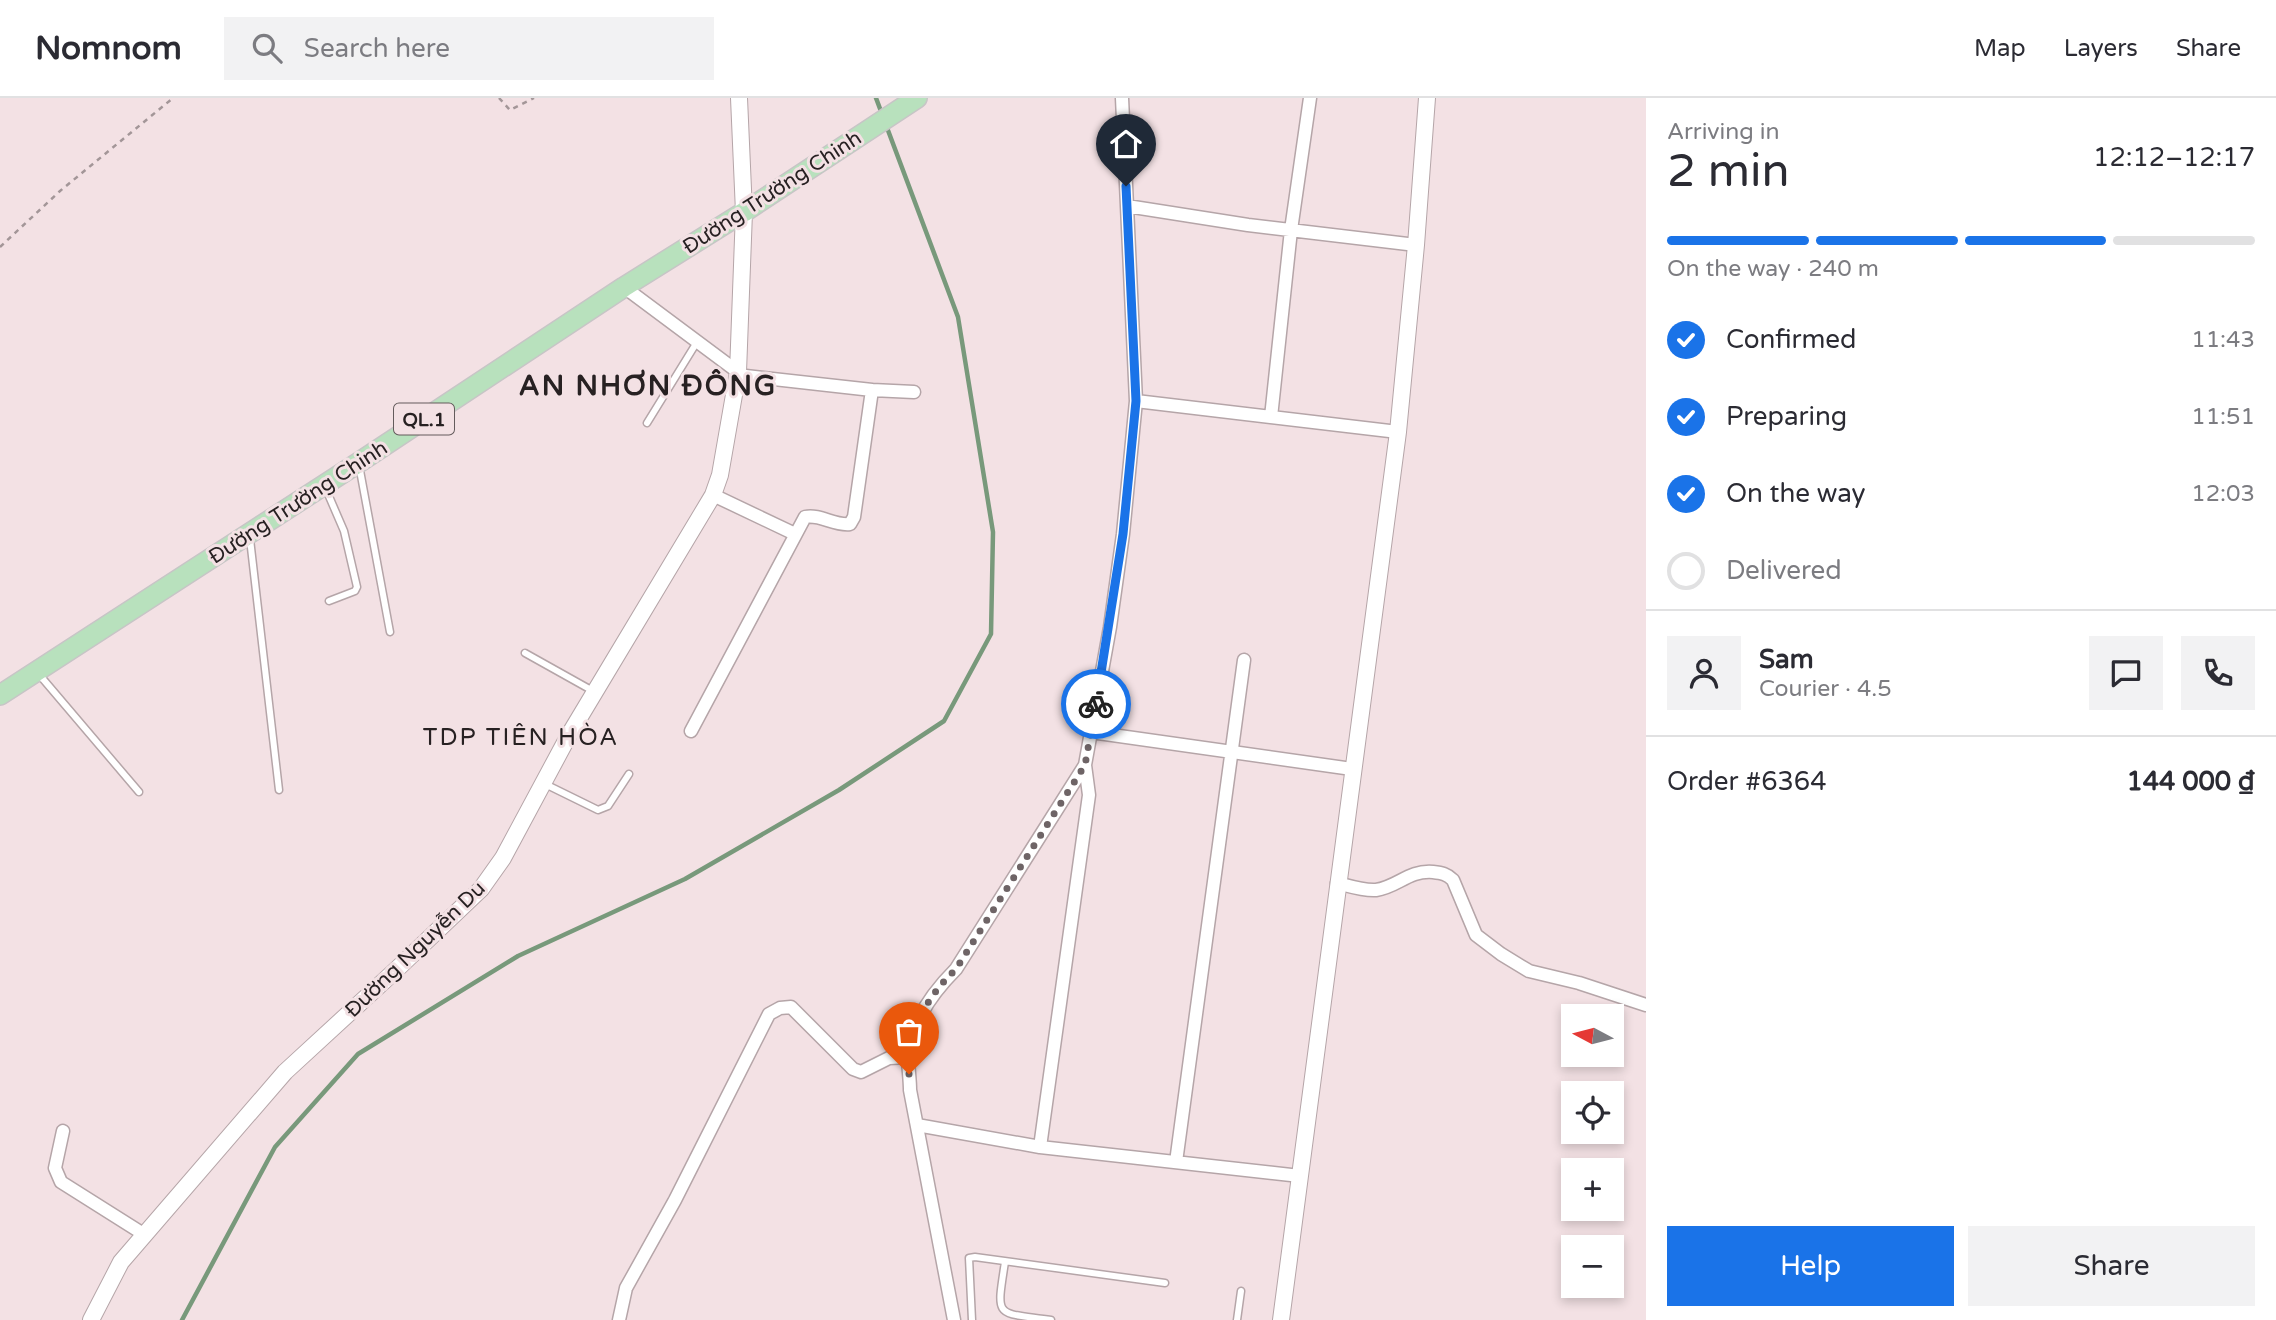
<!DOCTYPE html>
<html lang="en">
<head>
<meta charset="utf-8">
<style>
  body { margin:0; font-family:"Varela Round",sans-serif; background:#f2f2f3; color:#2b2b33; height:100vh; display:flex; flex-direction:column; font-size:26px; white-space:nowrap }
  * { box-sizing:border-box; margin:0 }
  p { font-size:23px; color:#7c7c81 }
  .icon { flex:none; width:38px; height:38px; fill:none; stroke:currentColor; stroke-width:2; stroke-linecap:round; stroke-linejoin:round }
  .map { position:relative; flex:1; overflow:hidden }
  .details { display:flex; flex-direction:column; background:#fff; width:630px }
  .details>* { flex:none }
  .needle { width:46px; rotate:277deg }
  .fabs { position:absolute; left:1561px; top:906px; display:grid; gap:14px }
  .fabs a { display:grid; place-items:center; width:63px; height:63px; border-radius:0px; background:#fff; box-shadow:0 4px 10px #0003; font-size:35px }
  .pin { position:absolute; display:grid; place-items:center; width:60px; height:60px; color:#fff; margin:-72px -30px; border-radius:50% 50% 50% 0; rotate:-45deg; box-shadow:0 0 7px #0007 }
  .pin .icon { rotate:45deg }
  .courier { position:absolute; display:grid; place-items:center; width:70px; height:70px; margin:-35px; border:5px solid #1a73e8; border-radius:50%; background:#fff; color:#222; box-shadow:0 2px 9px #0007 }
  .summary em { font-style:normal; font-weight:600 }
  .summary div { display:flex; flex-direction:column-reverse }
  .summary { display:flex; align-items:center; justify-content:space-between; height:119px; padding:0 21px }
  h1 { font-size:46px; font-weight:600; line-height:52px }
  .bar { display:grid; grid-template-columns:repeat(4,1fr); gap:10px 7px; align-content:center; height:84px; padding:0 21px }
  .bar i { height:9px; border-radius:5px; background:#e1e1e2 }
  .bar .on { background:#1a73e8 }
  .bar p { grid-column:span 4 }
  .line { display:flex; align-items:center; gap:18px; padding:0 21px; border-top:2px solid #e1e1e2 }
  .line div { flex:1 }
  .round { display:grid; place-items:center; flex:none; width:74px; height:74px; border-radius:0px; background:#f2f2f3 }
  ol { padding:0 21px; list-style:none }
  li { display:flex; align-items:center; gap:21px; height:77px }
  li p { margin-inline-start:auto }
  li .icon { padding:7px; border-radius:50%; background:#1a73e8; color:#fff; stroke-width:4 }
  li:last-child { color:#7c7c81 }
  li i { width:38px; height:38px; border:4px solid #e1e1e2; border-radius:50% }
  .cta { display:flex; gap:14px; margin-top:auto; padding:14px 21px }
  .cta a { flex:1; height:80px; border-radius:0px; background:#1a73e8; color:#fff; font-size:28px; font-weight:600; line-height:80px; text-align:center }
  .cta a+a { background:#f2f2f3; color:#2b2b33 }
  header { display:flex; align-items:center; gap:42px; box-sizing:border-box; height:98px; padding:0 35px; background:#fff; border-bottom:2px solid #e1e1e2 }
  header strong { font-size:33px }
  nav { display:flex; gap:38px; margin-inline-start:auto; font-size:24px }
  .search { width:490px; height:63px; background:#f2f2f3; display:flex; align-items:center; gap:18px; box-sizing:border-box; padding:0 24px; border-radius:0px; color:#7c7c81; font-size:26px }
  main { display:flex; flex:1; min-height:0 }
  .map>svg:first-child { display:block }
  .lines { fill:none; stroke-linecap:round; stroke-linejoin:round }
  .stream { stroke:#78997b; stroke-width:4.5 }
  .service-casing { stroke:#b5a5a8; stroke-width:9 }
  .minor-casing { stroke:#b5a5a8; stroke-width:15 }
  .tertiary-casing { stroke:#b5a5a8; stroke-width:18 }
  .primary-casing { stroke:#c7c5c6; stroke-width:22 }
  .path { stroke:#a39698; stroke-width:2.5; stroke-dasharray:5 5; stroke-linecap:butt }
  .service { stroke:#fff; stroke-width:6 }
  .minor { stroke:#fff; stroke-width:12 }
  .tertiary { stroke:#fff; stroke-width:16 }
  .primary { stroke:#b8e1bd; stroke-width:19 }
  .done { stroke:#6e6466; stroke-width:7; stroke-dasharray:0 12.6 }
  .route { stroke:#1a73e8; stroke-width:9 }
  .labels { text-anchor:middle; stroke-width:6; stroke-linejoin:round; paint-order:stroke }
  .shield { fill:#f3e1e4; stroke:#645b5c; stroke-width:2 }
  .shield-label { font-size:19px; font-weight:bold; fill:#272122 }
  .street-label { font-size:21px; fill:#272122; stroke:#f3e1e4 }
  .quarter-label { font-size:24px; letter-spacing:2px; fill:#272122; stroke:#f3e1e4 }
  .district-label { font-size:28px; font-weight:bold; letter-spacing:2px; fill:#272122; stroke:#f3e1e4 }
</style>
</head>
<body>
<header>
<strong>Nomnom</strong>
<div class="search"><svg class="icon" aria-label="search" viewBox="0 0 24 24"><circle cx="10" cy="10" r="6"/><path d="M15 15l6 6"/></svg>Search here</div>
<nav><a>Map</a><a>Layers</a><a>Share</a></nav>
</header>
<main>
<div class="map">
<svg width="1646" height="1222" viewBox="0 0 1646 1222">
  <rect width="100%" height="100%" fill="#f3e1e4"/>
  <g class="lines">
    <!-- stream -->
    <path class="stream" d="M876,0L882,16
      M182,1222L275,1049L358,956L518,858L685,781L839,692L944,623L991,536L993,434L958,219L886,27"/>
    <!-- service casing -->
    <g class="service-casing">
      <path id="service" d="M647,325L697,244
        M359,367L390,534
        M325,389L344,433L357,489L355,493L329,503
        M250,441L279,692
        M525,555L593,593
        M37,574L139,694
        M545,686L598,712L608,708L629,676
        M1005,1164C996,1222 995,1214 1051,1222
        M972,1222L969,1160L975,1159L1165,1185
        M1237,1222L1241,1193"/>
    </g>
    <!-- minor casing -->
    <g class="minor-casing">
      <path id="minor" d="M1127,108L1248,127L1416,147
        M624,189L738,274
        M737,277L872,292L914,294
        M1136,303L1398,334
        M1271,319L1291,132L1310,0
        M713,397L795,436
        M691,633L805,419C821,416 834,428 850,426L854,419L872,292
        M1091,634L1352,671
        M1337,785C1349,788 1364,793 1376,792C1398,789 1408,772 1433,774C1442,775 1447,776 1453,782L1476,837L1501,856L1529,873L1579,885L1646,907
        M917,1027L1040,1049L1300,1078
        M63,1033L55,1070L61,1084L145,1137
        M1040,1049L1089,697L1085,667
        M1176,1064L1244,562
        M619,1222L626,1190L675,1102L769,916L780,910L791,909L853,971L861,974L889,960L908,959
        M954,1222L910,992C910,981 908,969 908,958C911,924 932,895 956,871L1085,667L1110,529L1123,436L1136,303L1122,0"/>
    </g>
    <!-- tertiary casing -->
    <g class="tertiary-casing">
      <path id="tertiary" d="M91,1222L121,1164L285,974L397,871L481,791L503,760L569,637L713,397L720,377L738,274L744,114L739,0
        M1281,1222L1398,334L1416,147L1427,0"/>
    </g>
    <!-- primary casing -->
    <g class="primary-casing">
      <path id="primary" d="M0,597L358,365L624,189L744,114L917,0"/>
    </g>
    <!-- path -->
    <path class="path" d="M499,0L510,12L534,0
      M0,149L60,93L173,0"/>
    <!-- service -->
    <use href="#service" class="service"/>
    <!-- minor -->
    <use href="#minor" class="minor"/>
    <!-- tertiary -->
    <use href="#tertiary" class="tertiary"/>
    <!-- primary -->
    <use href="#primary" class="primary"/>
  </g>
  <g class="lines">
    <!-- done -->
    <path class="done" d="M909,976C907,933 926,900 956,871L1085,667L1096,606"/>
    <!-- route -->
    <path class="route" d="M1096,606L1123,436L1136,303L1126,88"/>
  </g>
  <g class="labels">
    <!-- shield labels -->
    <rect class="shield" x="394" y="305.5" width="60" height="31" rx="5"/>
    <g class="shield-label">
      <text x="424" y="328">QL.1</text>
    </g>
    <!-- street labels -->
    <g class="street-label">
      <text transform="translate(772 94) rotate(-33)" y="7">Đường Trường Chinh</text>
      <text transform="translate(298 404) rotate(-33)" y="7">Đường Trường Chinh</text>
      <text transform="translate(415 851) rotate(-44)" y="7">Đường Nguyễn Du</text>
    </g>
    <!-- quarter labels -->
    <g class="quarter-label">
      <text x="521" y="647">TDP TIÊN HÒA</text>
    </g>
    <!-- district labels -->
    <g class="district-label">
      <text x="648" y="297">AN NHƠN ĐÔNG</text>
    </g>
  </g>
</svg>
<div class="fabs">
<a><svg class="needle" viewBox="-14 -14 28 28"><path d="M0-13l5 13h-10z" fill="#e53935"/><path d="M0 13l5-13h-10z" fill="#7c7c81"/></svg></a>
<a><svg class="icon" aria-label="locate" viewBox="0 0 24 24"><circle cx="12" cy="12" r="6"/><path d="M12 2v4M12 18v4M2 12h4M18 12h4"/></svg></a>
<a>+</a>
<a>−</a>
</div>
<div class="pin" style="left:909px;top:976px;background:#ea580c"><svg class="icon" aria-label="bag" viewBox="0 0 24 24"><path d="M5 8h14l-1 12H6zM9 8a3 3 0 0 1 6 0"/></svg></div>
<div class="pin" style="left:1126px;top:88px;background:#1f2937"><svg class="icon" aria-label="home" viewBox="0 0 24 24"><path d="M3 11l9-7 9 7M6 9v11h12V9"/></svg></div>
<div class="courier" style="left:1096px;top:606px"><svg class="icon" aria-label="bike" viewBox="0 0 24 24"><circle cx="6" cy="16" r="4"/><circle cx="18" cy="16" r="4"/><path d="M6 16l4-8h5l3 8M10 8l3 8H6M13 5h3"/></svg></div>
</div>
<section class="details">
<div class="summary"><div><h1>2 min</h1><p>Arriving in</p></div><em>12:12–12:17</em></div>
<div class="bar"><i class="on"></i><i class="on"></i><i class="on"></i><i></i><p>On the way · 240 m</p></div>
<ol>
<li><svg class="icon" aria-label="check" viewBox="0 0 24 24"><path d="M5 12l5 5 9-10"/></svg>Confirmed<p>11:43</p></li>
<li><svg class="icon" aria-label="check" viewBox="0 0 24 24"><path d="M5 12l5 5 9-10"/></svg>Preparing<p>11:51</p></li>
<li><svg class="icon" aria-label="check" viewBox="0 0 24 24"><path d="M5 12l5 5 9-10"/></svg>On the way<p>12:03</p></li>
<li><i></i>Delivered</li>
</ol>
<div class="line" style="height:126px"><a class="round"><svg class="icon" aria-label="person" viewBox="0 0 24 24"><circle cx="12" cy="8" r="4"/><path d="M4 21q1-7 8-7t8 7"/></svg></a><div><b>Sam</b><p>Courier · 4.5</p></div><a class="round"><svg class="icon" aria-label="chat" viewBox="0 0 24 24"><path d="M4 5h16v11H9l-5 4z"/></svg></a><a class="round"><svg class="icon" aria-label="phone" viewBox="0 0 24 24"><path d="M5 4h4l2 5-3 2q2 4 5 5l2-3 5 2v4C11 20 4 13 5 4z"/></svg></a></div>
<div class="line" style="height:91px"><div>Order #6364</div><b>144 000 ₫</b></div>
<div class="cta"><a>Help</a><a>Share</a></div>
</section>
</main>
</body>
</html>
